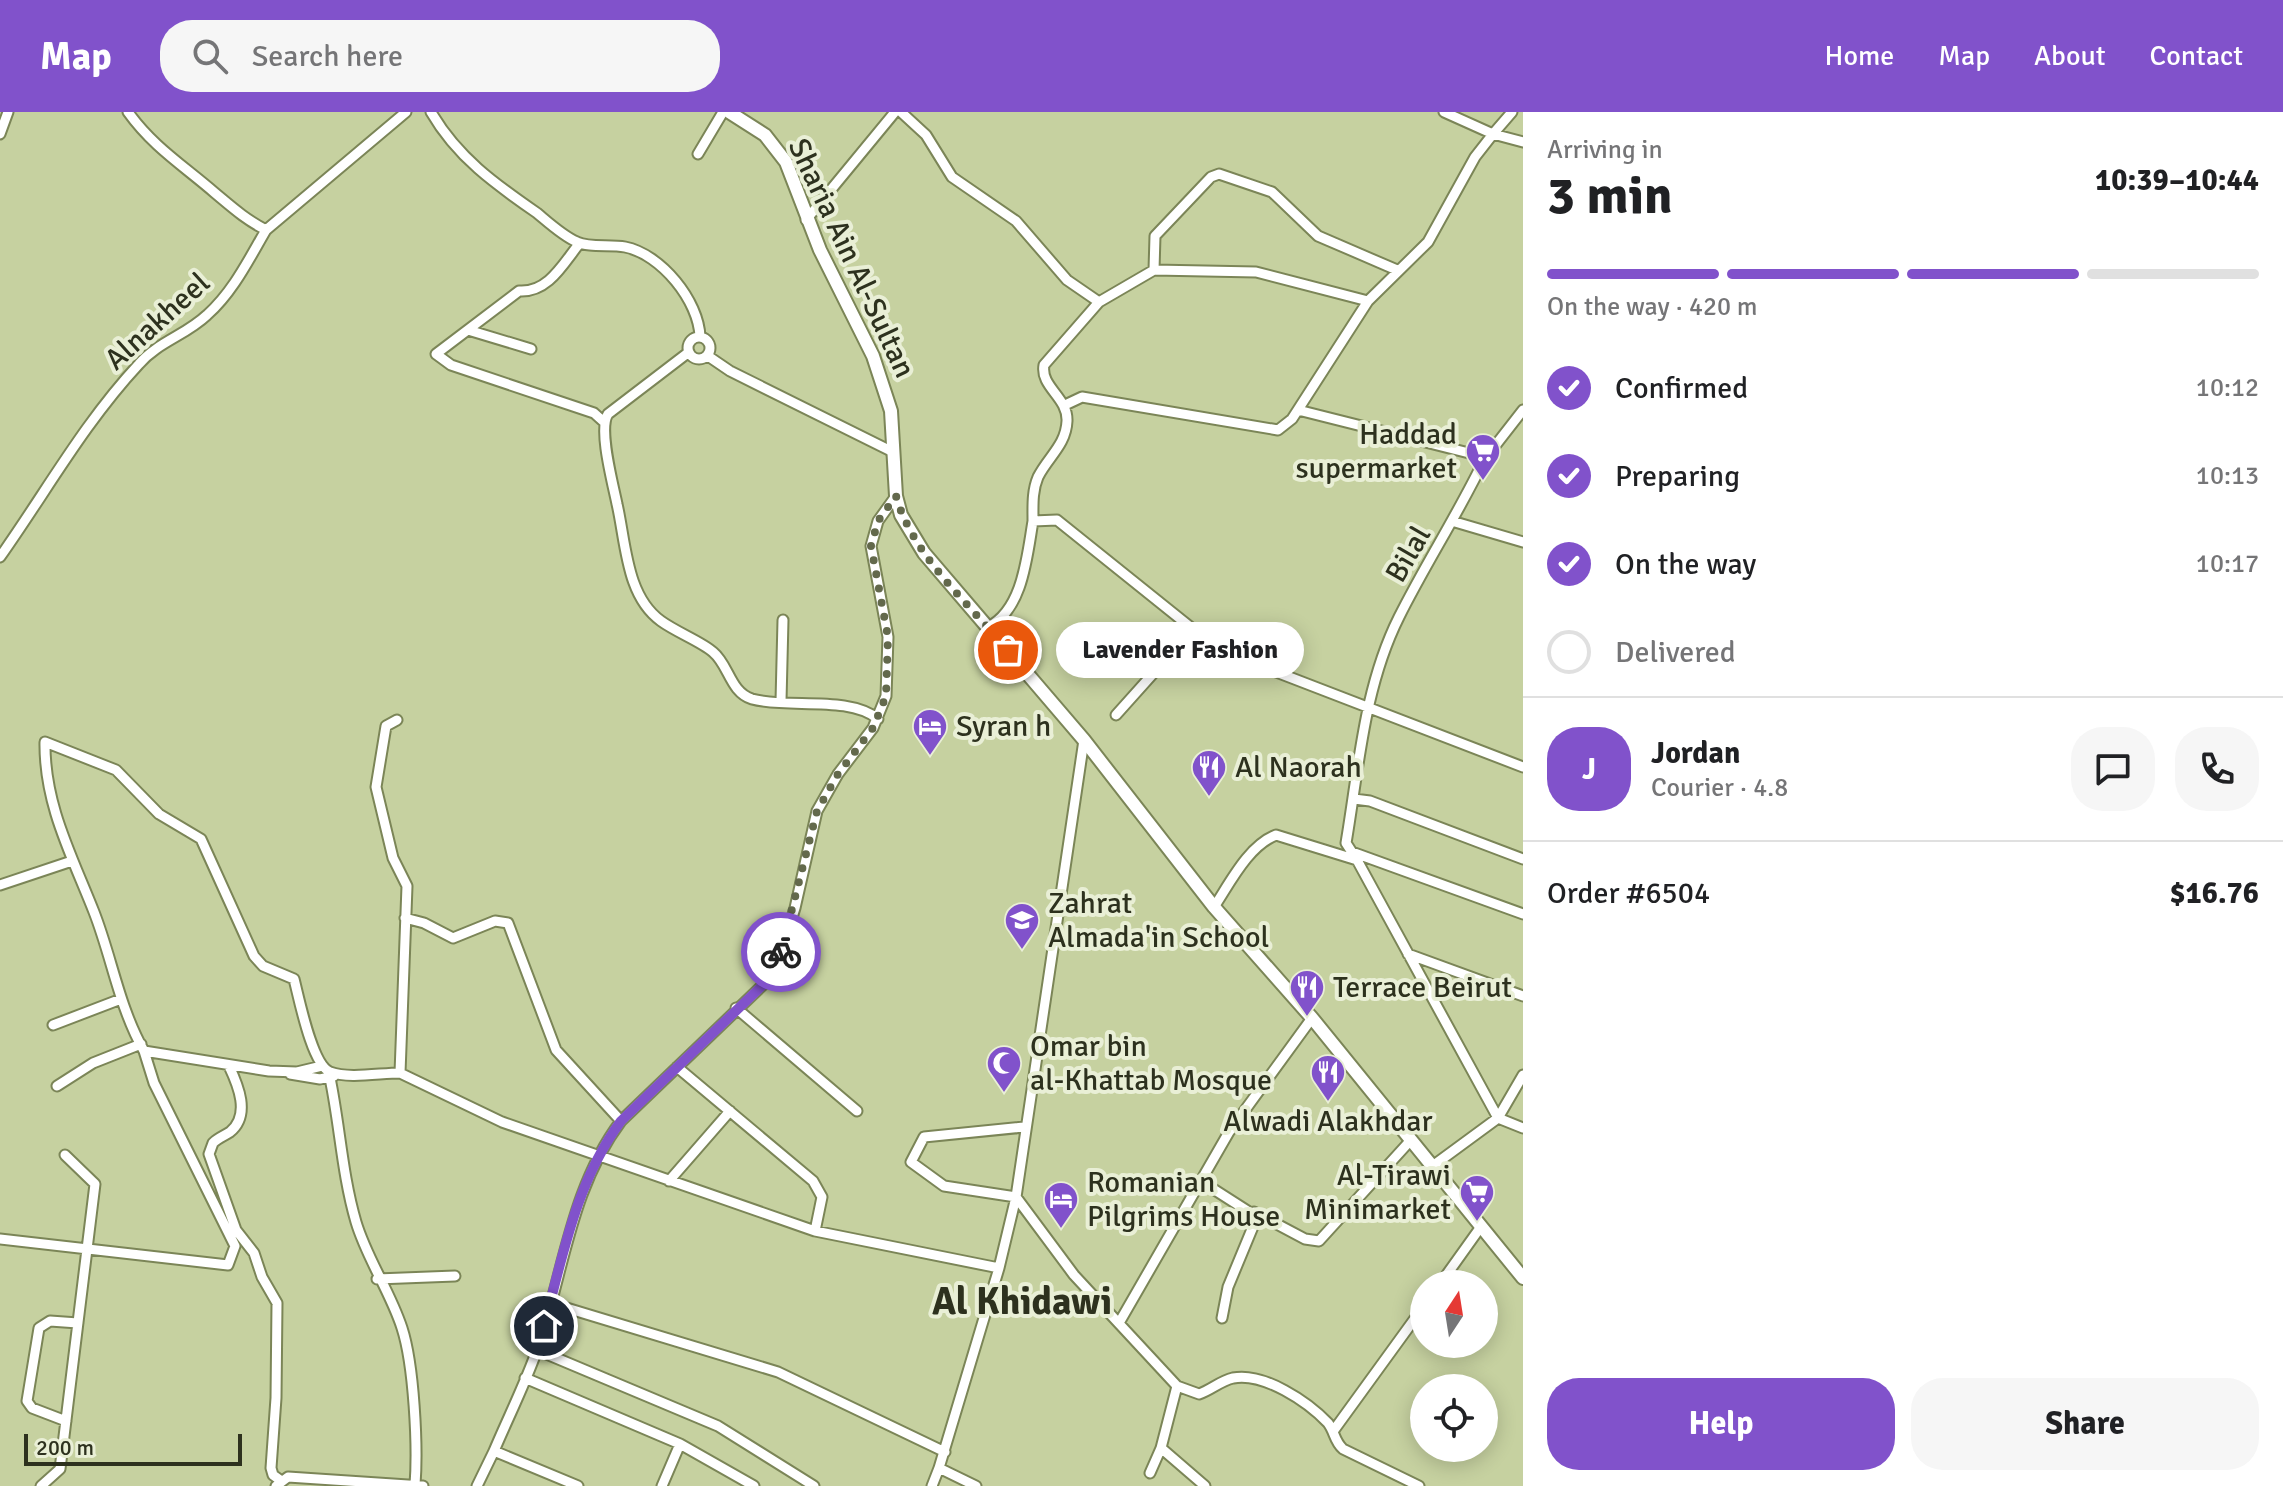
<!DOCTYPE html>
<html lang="en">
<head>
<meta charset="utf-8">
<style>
  body { margin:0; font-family:Signika,sans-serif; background:#f6f6f6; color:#202124; height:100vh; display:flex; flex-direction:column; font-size:30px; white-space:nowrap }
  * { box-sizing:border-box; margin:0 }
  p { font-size:26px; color:#757577 }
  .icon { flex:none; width:44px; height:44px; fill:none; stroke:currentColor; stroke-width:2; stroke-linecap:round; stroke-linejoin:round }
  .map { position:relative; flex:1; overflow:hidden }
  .sheet { display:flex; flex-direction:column; background:#fff; width:760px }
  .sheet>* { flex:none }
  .needle { width:52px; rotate:12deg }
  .controls { position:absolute; left:1410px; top:1158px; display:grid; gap:16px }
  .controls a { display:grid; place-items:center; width:88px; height:88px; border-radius:50%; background:#fff; box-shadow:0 4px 20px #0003; font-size:40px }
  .scale { position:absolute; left:24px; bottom:20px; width:218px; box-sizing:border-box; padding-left:8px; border:4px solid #2d311e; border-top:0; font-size:22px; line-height:28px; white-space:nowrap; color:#2d311e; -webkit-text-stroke:6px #e9efd6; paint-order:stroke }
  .pin { position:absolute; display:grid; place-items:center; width:68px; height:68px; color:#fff; margin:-34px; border:4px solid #fff; border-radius:50%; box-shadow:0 2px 8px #0007 }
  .courier { position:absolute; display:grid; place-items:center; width:80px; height:80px; margin:-40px; border:6px solid #8152cb; border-radius:50%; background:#fff; color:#222; box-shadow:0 2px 10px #0007 }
  .bubble { position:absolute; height:56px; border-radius:28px; background:#fff; box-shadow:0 4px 20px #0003; font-size:26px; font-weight:700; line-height:56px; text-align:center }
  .headline em { font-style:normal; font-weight:700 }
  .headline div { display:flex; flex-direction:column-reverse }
  .headline { display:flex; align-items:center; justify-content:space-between; height:136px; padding:0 24px }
  h1 { font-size:52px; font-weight:700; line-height:60px }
  .bar { display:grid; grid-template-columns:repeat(4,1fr); gap:12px 8px; align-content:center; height:96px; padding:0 24px }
  .bar i { height:10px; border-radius:6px; background:#e0e0e0 }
  .bar .on { background:#8152cb }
  .bar p { grid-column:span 4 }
  .line { display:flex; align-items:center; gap:20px; padding:0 24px; border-top:2px solid #e0e0e0 }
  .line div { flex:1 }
  .round { display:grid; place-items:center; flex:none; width:84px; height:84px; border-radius:32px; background:#f6f6f6 }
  ol { padding:0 24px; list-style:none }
  li { display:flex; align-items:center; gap:24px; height:88px }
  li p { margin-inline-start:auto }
  li .icon { padding:8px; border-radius:50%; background:#8152cb; color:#fff; stroke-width:4 }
  li:last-child { color:#757577 }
  li i { width:44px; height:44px; border:4px solid #e0e0e0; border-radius:50% }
  .primary-button { display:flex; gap:16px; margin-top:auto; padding:16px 24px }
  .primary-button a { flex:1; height:92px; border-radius:32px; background:#8152cb; color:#fff; font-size:32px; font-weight:700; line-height:92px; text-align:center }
  .primary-button a+a { background:#f6f6f6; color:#202124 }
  header { display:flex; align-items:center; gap:48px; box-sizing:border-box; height:112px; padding:0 40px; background:#8152cb; color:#fff }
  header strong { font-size:38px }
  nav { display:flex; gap:44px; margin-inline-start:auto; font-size:28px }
  .search { width:560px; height:72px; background:#f6f6f6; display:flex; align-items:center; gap:20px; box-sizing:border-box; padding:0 28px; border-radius:32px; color:#757577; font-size:30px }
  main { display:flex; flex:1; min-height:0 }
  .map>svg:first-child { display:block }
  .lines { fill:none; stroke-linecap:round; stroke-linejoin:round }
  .minor-casing { stroke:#7b8557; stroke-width:13 }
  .major-casing { stroke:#7b8557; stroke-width:16 }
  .minor { stroke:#fff; stroke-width:9 }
  .major { stroke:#fff; stroke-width:12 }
  .done { stroke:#63694c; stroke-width:8; stroke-dasharray:0 14.4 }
  .route { stroke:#8152cb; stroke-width:10 }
  .labels { text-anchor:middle; stroke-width:8; stroke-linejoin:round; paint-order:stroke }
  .street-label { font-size:30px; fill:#2d311e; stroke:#e9efd6 }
  .poi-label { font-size:30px; fill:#2d311e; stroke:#e9efd6; text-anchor:start }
  .district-label { font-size:38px; font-weight:bold; fill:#2d311e; stroke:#e9efd6 }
</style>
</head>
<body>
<header>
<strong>Map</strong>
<div class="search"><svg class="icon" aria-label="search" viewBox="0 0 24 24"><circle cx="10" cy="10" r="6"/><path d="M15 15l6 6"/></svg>Search here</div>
<nav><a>Home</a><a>Map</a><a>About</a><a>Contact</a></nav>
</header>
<main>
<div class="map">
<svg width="1523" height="1374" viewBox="0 0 1523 1374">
  <rect width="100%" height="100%" fill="#c6d1a0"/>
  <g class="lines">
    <!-- minor casing -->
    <g class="minor-casing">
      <path id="minor" d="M431,0C457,45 495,72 537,101C549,111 563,124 577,130C589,136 611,132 625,135C661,142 699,189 700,225
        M901,0L926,23L952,65L1016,109L1067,168L1099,190
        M1444,0L1493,22L1512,0
        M0,22L8,0
        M698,42L723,0
        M806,108L895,0
        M266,118L406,0
        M579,132C563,152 548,181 519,179L436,242L451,253L594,301L604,310
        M1154,158L1155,124L1211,65L1219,62L1272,80L1318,124L1397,158
        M1368,189L1428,130L1475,45L1493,22L1523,30
        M468,218L531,237
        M688 236a11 11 0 1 1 22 0a11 11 0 1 1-22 0Z
        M689,240L608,302C598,317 613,372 617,392C626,431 626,484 661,509C676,520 702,530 713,540C729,553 730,580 752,587C788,597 849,583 878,607
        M708,244L730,259L891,339
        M1298,298L1469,341L1484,348C1458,402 1426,451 1399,505C1364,575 1359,654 1346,731L1357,748
        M1484,348L1523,298
        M1033,409C1033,394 1032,379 1038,365C1048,345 1066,333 1067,309C1068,285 1040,275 1044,253L1099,190L1154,158L1256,160L1368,189L1292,307L1278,318L1082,285L1065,293
        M1455,410L1523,430
        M0,445C46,380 84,311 139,252C158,230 186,223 207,203C233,180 249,147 266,118C245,107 233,96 215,81C184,54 153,35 128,0
        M988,515C1023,498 1027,444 1033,409L1057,408L1219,538L1523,655
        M781,589L783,508
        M1116,603L1193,517
        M397,608L386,614L376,675L393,746L407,774L400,961L502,1010L815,1119L999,1156
        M1354,687L1370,689L1523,747
        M1352,740L1523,802
        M0,773L72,749
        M1214,795C1230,771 1248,734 1276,723L1357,748L1498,1006L1523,1016
        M405,806L424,811L453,826L495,809L508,811L556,938L621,1009
        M1408,842L1523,884
        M736,896L857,999
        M53,913L121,887
        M229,954C238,973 251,1003 230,1020C224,1024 218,1026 213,1031L209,1042L236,1118L254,1141L262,1165L277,1191L276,1286L271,1356L273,1363L280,1368
        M322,954L297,960L269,959L144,939C119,895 112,846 94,800C72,744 44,692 45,630L116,658L159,702L201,727L254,844L263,854L294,867C299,886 312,953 330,960C349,967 380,961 400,961
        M677,955L813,1069L822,1085L815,1119
        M290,962L320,967L334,964
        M330,966C340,1014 342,1062 356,1110C367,1147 390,1179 402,1216C414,1253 418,1334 415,1373
        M57,974L93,951L141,932
        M1024,1015L924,1025L911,1050L944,1074L1016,1085L1074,1163L1177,1274L1161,1336
        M1434,1053L1498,1006L1523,963
        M669,1069L730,999
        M1198,1072L1207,1073L1257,1105L1228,1175L1222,1206
        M1254,1100L1305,1127L1319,1129L1410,1029
        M0,1127L228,1153L235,1134L154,971L144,939
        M377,1167L455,1164
        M1440,1172L1480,1116
        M550,1191L778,1260L945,1340
        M1119,1211L1229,1020L1312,906
        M537,1238L718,1314L814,1374
        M525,1266L680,1332L754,1374
        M1177,1274L1199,1282C1211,1278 1220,1269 1233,1266C1264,1260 1308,1290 1328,1311C1335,1320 1334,1329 1343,1337L1419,1374
        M66,1309L32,1296L27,1289L39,1216L50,1209L78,1211
        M1334,1318L1424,1194
        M494,1339C508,1306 525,1272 537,1238C564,1160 570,1077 621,1009L767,869L780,844L795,796L817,699L838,662L873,616L886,584L888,525L871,434L878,409L896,384
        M939,1356L999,1156L1016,1085L1084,628
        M1150,1361L1161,1336L1205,1374
        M41,1374L60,1357L95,1072L65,1043
        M276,1374L288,1365L423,1374
        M477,1374L494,1339L578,1374
        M662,1374L680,1332
        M932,1374L939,1356L976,1374"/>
    </g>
    <!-- major casing -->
    <g class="major-casing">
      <path id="major" d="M729,0L765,23L786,50L820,138L873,244L891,299L896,384L901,403L924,441L1084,628L1214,795L1312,906L1523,1166"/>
    </g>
    <!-- minor -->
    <use href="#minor" class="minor"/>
    <!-- major -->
    <use href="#major" class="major"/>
  </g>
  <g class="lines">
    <!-- done -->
    <path class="done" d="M781,840L817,699L838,662L873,616L886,584L888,525L871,434L878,409L896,384C913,444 968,491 1008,538"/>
    <!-- route -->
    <path class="route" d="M544,1214C563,1143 576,1070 621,1009L767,869L781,840"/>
  </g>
  <!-- icons -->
  <defs>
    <g id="supermarket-pin" transform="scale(1.8)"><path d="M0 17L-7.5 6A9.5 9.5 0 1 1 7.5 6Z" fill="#8152cb" stroke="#e9efd6"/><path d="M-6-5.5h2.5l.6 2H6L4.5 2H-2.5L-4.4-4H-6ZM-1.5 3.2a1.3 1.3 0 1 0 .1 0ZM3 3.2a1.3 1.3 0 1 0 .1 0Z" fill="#fff"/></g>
    <g id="hotel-pin" transform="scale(1.8)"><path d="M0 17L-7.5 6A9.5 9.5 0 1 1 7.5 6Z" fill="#8152cb" stroke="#e9efd6"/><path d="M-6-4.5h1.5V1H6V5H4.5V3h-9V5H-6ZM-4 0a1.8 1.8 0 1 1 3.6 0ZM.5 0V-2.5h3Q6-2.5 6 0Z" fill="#fff"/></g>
    <g id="restaurant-pin" transform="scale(1.8)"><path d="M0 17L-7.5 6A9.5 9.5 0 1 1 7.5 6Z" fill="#8152cb" stroke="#e9efd6"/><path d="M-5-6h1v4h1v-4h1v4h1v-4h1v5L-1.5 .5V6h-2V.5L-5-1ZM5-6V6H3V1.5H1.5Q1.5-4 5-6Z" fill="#fff"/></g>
    <g id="school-pin" transform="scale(1.8)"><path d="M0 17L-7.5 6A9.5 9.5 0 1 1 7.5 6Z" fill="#8152cb" stroke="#e9efd6"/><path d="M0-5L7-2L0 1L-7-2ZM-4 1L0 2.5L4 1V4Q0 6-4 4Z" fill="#fff"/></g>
    <g id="mosque-pin" transform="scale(1.8)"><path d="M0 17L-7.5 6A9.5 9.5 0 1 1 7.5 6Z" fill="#8152cb" stroke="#e9efd6"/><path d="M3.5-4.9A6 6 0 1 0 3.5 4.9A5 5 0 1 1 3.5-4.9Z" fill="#fff"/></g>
  </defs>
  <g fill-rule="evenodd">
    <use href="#supermarket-pin" x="1483" y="339"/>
    <use href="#hotel-pin" x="930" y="614"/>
    <use href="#restaurant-pin" x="1209" y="655"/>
    <use href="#school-pin" x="1022" y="808"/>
    <use href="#restaurant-pin" x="1307" y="875"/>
    <use href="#mosque-pin" x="1004" y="951"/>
    <use href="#restaurant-pin" x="1328" y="960"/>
    <use href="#supermarket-pin" x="1477" y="1080"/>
    <use href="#hotel-pin" x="1061" y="1087"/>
  </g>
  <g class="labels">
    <!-- street labels -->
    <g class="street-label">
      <text transform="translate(852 146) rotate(65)" y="10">Sharia Ain Al-Sultan</text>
      <text transform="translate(157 209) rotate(-42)" y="10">Alnakheel</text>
      <text transform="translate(1408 442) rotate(-60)" y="10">Bilal</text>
    </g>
    <!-- poi labels -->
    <g class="poi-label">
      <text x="1457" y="332" text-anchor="end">Haddad<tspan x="1457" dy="34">supermarket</tspan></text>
      <text x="956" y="624">Syran h</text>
      <text x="1235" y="665">Al Naorah</text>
      <text x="1048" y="801">Zahrat<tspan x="1048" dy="34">Almada'in School</tspan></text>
      <text x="1333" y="885">Terrace Beirut</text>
      <text x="1030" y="944">Omar bin<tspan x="1030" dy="34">al-Khattab Mosque</tspan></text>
      <text x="1328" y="1019" text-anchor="middle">Alwadi Alakhdar</text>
      <text x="1451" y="1073" text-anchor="end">Al-Tirawi<tspan x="1451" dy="34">Minimarket</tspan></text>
      <text x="1087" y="1080">Romanian<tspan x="1087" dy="34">Pilgrims House</tspan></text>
    </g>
    <!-- district labels -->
    <g class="district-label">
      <text x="1022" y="1202">Al Khidawi</text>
    </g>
  </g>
</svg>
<div class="controls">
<a><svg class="needle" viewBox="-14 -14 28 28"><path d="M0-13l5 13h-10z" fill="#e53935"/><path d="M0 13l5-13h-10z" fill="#757577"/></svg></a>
<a><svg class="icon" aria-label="locate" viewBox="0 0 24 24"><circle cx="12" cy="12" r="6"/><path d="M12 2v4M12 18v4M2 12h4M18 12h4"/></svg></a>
</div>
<div class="scale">200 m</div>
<div class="pin" style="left:1008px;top:538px;background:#ea580c"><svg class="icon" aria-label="bag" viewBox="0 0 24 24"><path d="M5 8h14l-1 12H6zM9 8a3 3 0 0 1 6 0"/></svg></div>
<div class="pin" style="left:544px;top:1214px;background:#1f2937"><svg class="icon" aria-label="home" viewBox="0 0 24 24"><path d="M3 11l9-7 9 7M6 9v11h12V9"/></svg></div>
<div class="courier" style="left:781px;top:840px"><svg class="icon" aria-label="bike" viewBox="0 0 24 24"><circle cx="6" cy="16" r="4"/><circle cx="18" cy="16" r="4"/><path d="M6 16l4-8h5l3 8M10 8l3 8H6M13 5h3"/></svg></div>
<div class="bubble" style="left:1056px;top:510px;width:248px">Lavender Fashion</div>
</div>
<section class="sheet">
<div class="headline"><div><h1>3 min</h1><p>Arriving in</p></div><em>10:39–10:44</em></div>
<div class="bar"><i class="on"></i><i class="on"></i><i class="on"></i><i></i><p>On the way · 420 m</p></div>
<ol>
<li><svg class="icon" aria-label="check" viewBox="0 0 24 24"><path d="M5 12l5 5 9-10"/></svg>Confirmed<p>10:12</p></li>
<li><svg class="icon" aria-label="check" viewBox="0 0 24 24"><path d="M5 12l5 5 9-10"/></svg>Preparing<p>10:13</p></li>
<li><svg class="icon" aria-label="check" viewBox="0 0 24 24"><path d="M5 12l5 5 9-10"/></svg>On the way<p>10:17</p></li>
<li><i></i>Delivered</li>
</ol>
<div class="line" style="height:144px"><b class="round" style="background:#8152cb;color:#fff">J</b><div><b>Jordan</b><p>Courier · 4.8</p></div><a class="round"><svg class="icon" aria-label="chat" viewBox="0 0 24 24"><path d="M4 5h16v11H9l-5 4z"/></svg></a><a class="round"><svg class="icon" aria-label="phone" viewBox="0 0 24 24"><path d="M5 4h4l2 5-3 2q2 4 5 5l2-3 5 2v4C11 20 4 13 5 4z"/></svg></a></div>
<div class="line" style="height:104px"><div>Order #6504</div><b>$16.76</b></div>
<div class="primary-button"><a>Help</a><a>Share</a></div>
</section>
</main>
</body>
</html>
